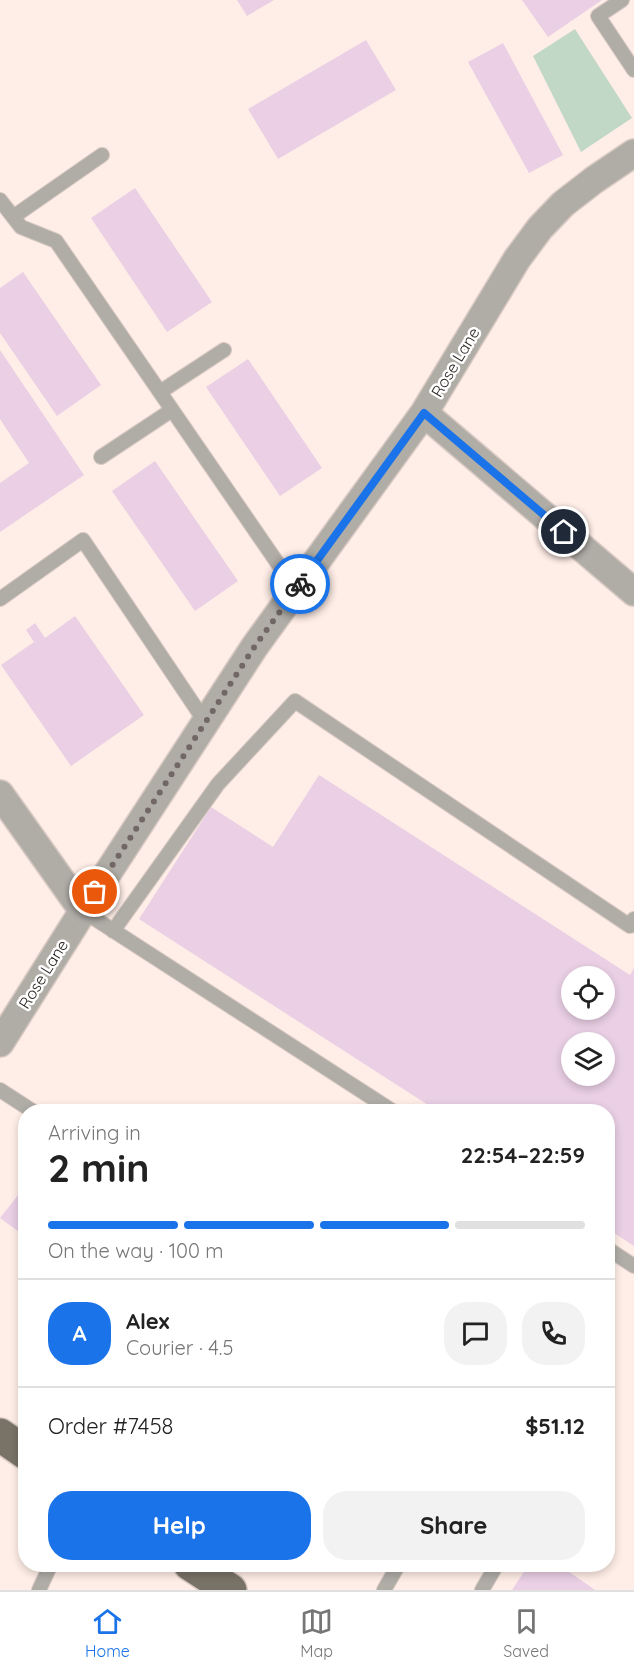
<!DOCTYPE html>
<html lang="en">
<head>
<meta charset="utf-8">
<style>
  body { margin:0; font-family:Quicksand,sans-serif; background:#f2f2f2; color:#222; height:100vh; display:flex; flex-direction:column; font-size:22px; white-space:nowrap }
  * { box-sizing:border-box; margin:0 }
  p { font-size:20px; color:#767676 }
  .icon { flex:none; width:33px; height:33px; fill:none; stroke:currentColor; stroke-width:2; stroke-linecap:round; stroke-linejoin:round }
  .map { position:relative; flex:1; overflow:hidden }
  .sheet { position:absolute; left:18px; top:1104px; width:597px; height:468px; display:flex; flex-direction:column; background:#fff; border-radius:24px; box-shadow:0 3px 9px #0003 }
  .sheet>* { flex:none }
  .tools { position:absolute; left:561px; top:966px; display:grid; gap:12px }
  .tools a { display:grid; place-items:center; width:54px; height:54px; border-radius:50%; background:#fff; box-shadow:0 3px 9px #0003; font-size:30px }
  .pin { position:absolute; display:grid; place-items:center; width:51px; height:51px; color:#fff; margin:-26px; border:3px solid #fff; border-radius:50%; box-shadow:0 2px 6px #0007 }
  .courier { position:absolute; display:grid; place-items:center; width:60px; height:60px; margin:-30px; border:4px solid #1a73e8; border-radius:50%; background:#fff; color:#222; box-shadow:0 2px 8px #0007 }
  .headline em { font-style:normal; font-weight:800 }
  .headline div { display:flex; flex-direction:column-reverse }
  .headline { display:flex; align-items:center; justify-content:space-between; height:102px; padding:0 30px }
  h1 { font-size:39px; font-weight:800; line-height:45px }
  .bar { display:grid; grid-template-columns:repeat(4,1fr); gap:9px 6px; align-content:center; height:72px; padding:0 30px }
  .bar i { height:8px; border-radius:4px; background:#e0e0e0 }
  .bar .selected { background:#1a73e8 }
  .bar p { grid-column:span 4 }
  .line { display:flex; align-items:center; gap:15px; padding:0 30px; border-top:2px solid #e0e0e0 }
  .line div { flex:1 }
  .round { display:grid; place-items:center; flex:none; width:63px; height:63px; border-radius:24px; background:#f2f2f2 }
  .button { display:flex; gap:12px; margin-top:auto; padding:12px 30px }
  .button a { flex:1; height:69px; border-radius:24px; background:#1a73e8; color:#fff; font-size:24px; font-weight:800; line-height:69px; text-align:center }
  .button a+a { background:#f2f2f2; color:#222 }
  .tabs { display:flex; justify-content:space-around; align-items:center; height:84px; border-top:2px solid #e0e0e0; background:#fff; font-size:16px; color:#767676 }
  .tabs a { display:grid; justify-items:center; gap:3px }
  .tabs .selected { color:#1a73e8 }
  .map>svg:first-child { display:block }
  .green { fill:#c2d8c6 }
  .building { fill:#eacfe5; fill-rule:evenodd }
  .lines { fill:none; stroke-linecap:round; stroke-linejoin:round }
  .lane-casing { stroke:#d8c9c3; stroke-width:16 }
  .street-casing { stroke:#d8c9c3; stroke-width:30 }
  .primary-casing { stroke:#d8c9c3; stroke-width:36 }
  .lane { stroke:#b0aca6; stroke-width:14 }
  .street { stroke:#b0aca6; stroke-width:27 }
  .primary { stroke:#787267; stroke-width:33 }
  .done { stroke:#716764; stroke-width:6; stroke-dasharray:0 10.8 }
  .route { stroke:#1a73e8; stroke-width:8 }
  .labels { text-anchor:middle; stroke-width:5; stroke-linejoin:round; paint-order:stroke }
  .street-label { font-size:16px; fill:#251f1d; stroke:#fff }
</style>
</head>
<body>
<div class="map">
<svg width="634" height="1590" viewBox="0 0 634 1590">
  <rect width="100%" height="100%" fill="#ffeee7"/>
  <!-- green -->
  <path class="green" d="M575,29L632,118L581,152L533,56Z"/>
  <!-- building -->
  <path class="building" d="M237,0H274L247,16Z
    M522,0H602L548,37Z
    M366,40L396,90L278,159L248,109Z
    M503,43L563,155L529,173L468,62Z
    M135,188L212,302L167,332L91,218Z
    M23,272L101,385L57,416L0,333V288Z
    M0,350L84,475L0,532V483L29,463L0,419Z
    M248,359L322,468L280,496L206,387Z
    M155,461L238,581L195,611L112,491Z
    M75,616L144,715L71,766L1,665L34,642L26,630L35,623L45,638Z
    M319,775L630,975L634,968V1246L608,1229V1112H439L139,919L211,807L273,847ZM572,976H604V1010H572ZM572,1042H604V1076H572Z
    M26,1185V1237L0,1218Z
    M529,1564H558L595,1590H512Z"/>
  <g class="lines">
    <!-- lane casing -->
    <g class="lane-casing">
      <path id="lane" d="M622,0L598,16L634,70
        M0,200L21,227L56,241L296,590
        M13,217L102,155
        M160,392L224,350
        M101,457L172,410
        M0,599L83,540L206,723
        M83,911L394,1112
        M113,931L218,784L295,701L630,926L634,919
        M0,1090L34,1112
        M608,1249L634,1266
        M39,1590L51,1564
        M384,1590L399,1564
        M482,1590L496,1566L494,1564"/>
    </g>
    <!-- street casing -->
    <g class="street-casing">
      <path id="street" d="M424,413L634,592
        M0,794L83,911
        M0,1043L83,911L255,646L424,413L517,259L540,228L563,204L594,180L634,153"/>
    </g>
    <!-- primary casing -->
    <g class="primary-casing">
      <path id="primary" d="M0,1435L26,1453
        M190,1564L230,1590"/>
    </g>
    <!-- lane -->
    <use href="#lane" class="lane"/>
    <!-- street -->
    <use href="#street" class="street"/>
    <!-- primary -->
    <use href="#primary" class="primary"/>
  </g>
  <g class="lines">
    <!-- done -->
    <path class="done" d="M95,892L255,646L300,584"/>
    <!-- route -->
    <path class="route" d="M300,584L424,413L564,532"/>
  </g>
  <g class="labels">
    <!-- street labels -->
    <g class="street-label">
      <text transform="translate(455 362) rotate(-59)" y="6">Rose Lane</text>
      <text transform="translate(43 974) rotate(-58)" y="6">Rose Lane</text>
    </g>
  </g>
</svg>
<div class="tools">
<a><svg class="icon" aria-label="locate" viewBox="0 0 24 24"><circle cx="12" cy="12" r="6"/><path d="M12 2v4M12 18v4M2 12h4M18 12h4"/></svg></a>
<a><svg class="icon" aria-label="layers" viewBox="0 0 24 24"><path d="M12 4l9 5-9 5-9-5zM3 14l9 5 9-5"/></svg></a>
</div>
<div class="pin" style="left:95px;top:892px;background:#ea580c"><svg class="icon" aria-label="bag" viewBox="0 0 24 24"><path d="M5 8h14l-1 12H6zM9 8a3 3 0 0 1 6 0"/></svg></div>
<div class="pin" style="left:564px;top:532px;background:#1f2937"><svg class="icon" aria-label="home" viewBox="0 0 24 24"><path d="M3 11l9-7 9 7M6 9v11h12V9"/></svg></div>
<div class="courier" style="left:300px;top:584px"><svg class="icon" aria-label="bike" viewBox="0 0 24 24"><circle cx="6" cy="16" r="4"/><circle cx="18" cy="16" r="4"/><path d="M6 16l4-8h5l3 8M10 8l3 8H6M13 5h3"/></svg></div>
<section class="sheet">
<div class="headline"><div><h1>2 min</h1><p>Arriving in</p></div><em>22:54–22:59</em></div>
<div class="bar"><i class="selected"></i><i class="selected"></i><i class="selected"></i><i></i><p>On the way · 100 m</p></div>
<div class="line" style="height:108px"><b class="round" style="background:#1a73e8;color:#fff">A</b><div><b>Alex</b><p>Courier · 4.5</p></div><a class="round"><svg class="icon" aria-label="chat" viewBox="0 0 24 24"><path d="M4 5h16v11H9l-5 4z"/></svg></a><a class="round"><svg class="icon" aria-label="phone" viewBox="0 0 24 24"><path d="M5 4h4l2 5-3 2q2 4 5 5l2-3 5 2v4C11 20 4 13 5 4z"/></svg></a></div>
<div class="line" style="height:78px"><div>Order #7458</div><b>$51.12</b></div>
<div class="button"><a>Help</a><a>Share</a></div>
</section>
</div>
<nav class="tabs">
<a class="selected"><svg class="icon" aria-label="home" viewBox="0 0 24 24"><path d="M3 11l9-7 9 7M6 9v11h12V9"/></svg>Home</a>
<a><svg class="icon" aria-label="map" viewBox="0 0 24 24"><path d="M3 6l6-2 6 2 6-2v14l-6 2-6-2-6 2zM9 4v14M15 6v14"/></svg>Map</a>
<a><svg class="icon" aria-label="saved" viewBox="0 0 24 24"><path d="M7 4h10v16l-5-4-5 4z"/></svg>Saved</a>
</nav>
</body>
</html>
